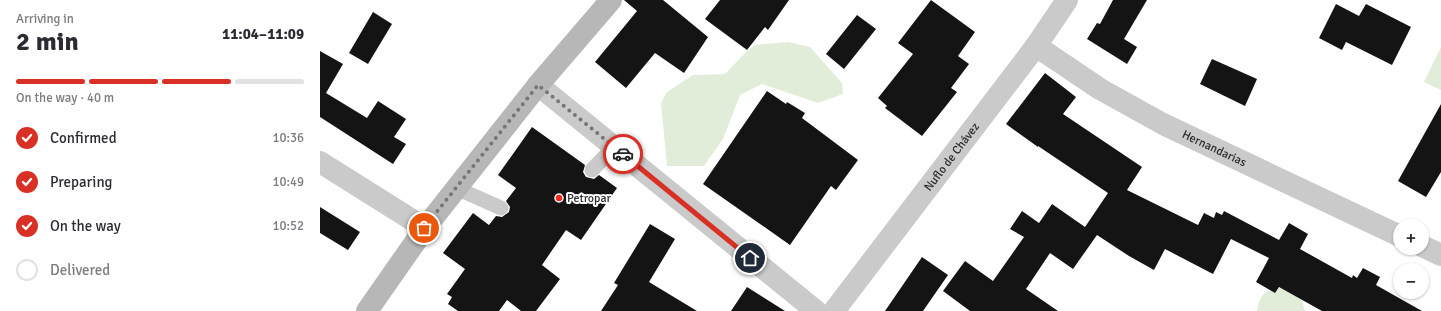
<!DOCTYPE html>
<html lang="en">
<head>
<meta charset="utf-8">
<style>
  body { margin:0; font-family:Signika,sans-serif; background:#f7f7f7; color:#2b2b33; height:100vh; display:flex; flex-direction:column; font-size:15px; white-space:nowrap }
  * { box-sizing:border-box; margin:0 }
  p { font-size:13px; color:#7c7c81 }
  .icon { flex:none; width:22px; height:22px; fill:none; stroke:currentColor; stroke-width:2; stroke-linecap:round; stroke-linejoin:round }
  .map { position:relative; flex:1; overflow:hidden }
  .side { display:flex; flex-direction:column; background:#fff; width:320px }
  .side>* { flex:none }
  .buttons { position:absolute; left:1073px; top:219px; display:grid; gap:8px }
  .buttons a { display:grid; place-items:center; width:36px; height:36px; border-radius:50%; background:#fff; box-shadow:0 1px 3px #0004; font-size:20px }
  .pin { position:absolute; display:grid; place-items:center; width:34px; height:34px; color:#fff; margin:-17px; border:2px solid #fff; border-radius:50%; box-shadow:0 1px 4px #0007 }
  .courier { position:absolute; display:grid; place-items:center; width:40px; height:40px; margin:-20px; border:3px solid #d93025; border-radius:50%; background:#fff; color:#222; box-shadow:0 1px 5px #0007 }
  .overview em { font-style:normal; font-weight:800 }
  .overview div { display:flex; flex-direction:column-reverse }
  .overview { display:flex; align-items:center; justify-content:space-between; height:68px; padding:0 16px }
  h1 { font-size:26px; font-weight:800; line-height:30px }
  .bar { display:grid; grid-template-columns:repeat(4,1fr); gap:6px 4px; align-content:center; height:48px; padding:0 16px }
  .bar i { height:5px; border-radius:3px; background:#e1e1e2 }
  .bar .selected { background:#d93025 }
  .bar p { grid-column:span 4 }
  ol { padding:0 16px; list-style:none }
  li { display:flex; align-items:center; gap:12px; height:44px }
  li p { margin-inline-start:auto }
  li .icon { padding:4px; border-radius:50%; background:#d93025; color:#fff; stroke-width:4 }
  li:last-child { color:#7c7c81 }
  li i { width:22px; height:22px; border:2px solid #e1e1e2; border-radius:50% }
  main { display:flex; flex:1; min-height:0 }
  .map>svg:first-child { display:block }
  .green { fill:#e1edd9 }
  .building { fill:#141414 }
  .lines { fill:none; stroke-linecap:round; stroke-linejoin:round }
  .service { stroke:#cacaca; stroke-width:15 }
  .minor { stroke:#cacaca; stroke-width:22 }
  .secondary { stroke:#b7b7b7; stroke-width:22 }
  .done { stroke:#767676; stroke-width:4; stroke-dasharray:0 7.2 }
  .route { stroke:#d93025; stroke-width:5 }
  .poi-dot { fill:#f5281e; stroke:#fff; stroke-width:1.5 }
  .labels { text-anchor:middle; stroke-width:4; stroke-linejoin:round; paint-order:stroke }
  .street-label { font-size:12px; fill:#2d2d2d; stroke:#fff }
  .poi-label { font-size:12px; fill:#2d2d2d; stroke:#fff; text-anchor:start }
</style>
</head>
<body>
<main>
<section class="side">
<div class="overview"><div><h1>2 min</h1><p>Arriving in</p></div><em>11:04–11:09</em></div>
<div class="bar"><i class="selected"></i><i class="selected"></i><i class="selected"></i><i></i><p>On the way · 40 m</p></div>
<ol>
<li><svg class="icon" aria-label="check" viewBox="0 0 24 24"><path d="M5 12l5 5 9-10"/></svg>Confirmed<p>10:36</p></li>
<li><svg class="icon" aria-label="check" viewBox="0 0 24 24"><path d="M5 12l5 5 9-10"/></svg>Preparing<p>10:49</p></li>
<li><svg class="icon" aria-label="check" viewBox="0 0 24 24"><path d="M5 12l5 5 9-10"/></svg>On the way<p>10:52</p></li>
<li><i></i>Delivered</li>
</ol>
</section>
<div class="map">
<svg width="1121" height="311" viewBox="0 0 1121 311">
  <rect width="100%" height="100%" fill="#fff"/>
  <!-- green -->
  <path class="green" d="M468,42L490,47L522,83L523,94L498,103L442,84L420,95L403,139L384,166H347L341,103L347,92L373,75L405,74L427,51L435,45Z
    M1121,47V90L1104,82Z
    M962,287L981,297L985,311H937C940,292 945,292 962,287Z"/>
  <!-- building -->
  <path class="building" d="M304,0H343L388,37L364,73L335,53L306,88L275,62L317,11Z
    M400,0H469L448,30L445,27L427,50L385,19Z
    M611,0L655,32L638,56L649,64L631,88L637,92L602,136L565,108L567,106L558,98L593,54L578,43Z
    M793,0H827L804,39L817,47L807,64L767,39L777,23L780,24Z
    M1016,4L1039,16L1046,4L1091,27L1072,65L1026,42L1022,50L999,38Z
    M53,12L72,24L48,64L29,53Z
    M537,15L556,29L524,69L506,54Z
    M0,51L23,64L6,93L47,118L58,101L86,119L74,137L86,144L73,164L0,117Z
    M892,59L937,79L925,106L880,84Z
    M725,73L756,97L743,114L822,167L807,190L878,225L884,213L894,218L896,212L902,215L904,211L959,240L969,223L988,234L980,249L1032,278L1033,275L1037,278L1043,268L1060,277L1056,285L1102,311H1002L959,287L955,293L936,282L949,258L911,239L893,274L845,249L834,270L809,256L777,235L753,269L730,253L706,289L738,311H650L623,291L645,261L673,281L704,237L690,229L702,211L719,223L732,204L765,227L788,193L718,146V147L686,124Z
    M447,91L466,104L467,102L485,113L482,118L538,160L516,190L511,186L470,245L383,184Z
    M1121,104V172L1106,197L1078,181Z
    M212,127L265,165L263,172L266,177L274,179L279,175L297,188L261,240L246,230L222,265L240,279L216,311H201L187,300L179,311H138L128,304L132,297L127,294L145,269L123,253L153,213L169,225L176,216L182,217L189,212L190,207L186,201L196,188L178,175Z
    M0,207L40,232L28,250L0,233Z
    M330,224L355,239L329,282L377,311H281L298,285L294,283Z
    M602,257L628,275L603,311H565Z
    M427,287L465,311H411Z"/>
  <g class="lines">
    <!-- service -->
    <path class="service" d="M272,170L294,147
      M136,188L181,208"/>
    <!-- minor -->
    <g class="minor">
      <path id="s1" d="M716,46L780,89L843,124L1080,236"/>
      <path d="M218,85L496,311"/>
      <path d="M0,162L105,228"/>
      <path d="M1102,246L1121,255"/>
      <path id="s2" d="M514,311L716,46L747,0"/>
    </g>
    <!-- secondary -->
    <path class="secondary" d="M47,311L105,228L218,85L291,0"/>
  </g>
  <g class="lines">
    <!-- done -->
    <path class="done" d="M104,228L218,85L303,154"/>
    <!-- route -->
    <path class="route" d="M303,154L430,258"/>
  </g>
  <!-- markers -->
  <circle class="poi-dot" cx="239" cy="198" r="4"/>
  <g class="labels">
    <!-- street labels -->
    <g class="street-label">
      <text dy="4" stroke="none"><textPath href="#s1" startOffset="206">Hernandarias</textPath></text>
      <text dy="4" stroke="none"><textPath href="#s2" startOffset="194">Nuflo de Chávez</textPath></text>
    </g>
    <!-- poi labels -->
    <g class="poi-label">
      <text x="247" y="202">Petropar</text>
    </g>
  </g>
</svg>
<div class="buttons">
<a>+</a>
<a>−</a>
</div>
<div class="pin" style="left:104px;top:228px;background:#ea580c"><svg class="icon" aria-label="bag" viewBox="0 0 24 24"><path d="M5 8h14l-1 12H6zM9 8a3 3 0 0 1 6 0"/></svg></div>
<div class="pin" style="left:430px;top:258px;background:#1f2937"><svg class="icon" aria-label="home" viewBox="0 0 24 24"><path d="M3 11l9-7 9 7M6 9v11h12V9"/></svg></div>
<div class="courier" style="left:303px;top:154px"><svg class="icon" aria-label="car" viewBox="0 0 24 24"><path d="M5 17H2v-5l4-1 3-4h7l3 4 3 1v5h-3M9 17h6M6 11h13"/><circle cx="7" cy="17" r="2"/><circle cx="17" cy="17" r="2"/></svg></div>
</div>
</main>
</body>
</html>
